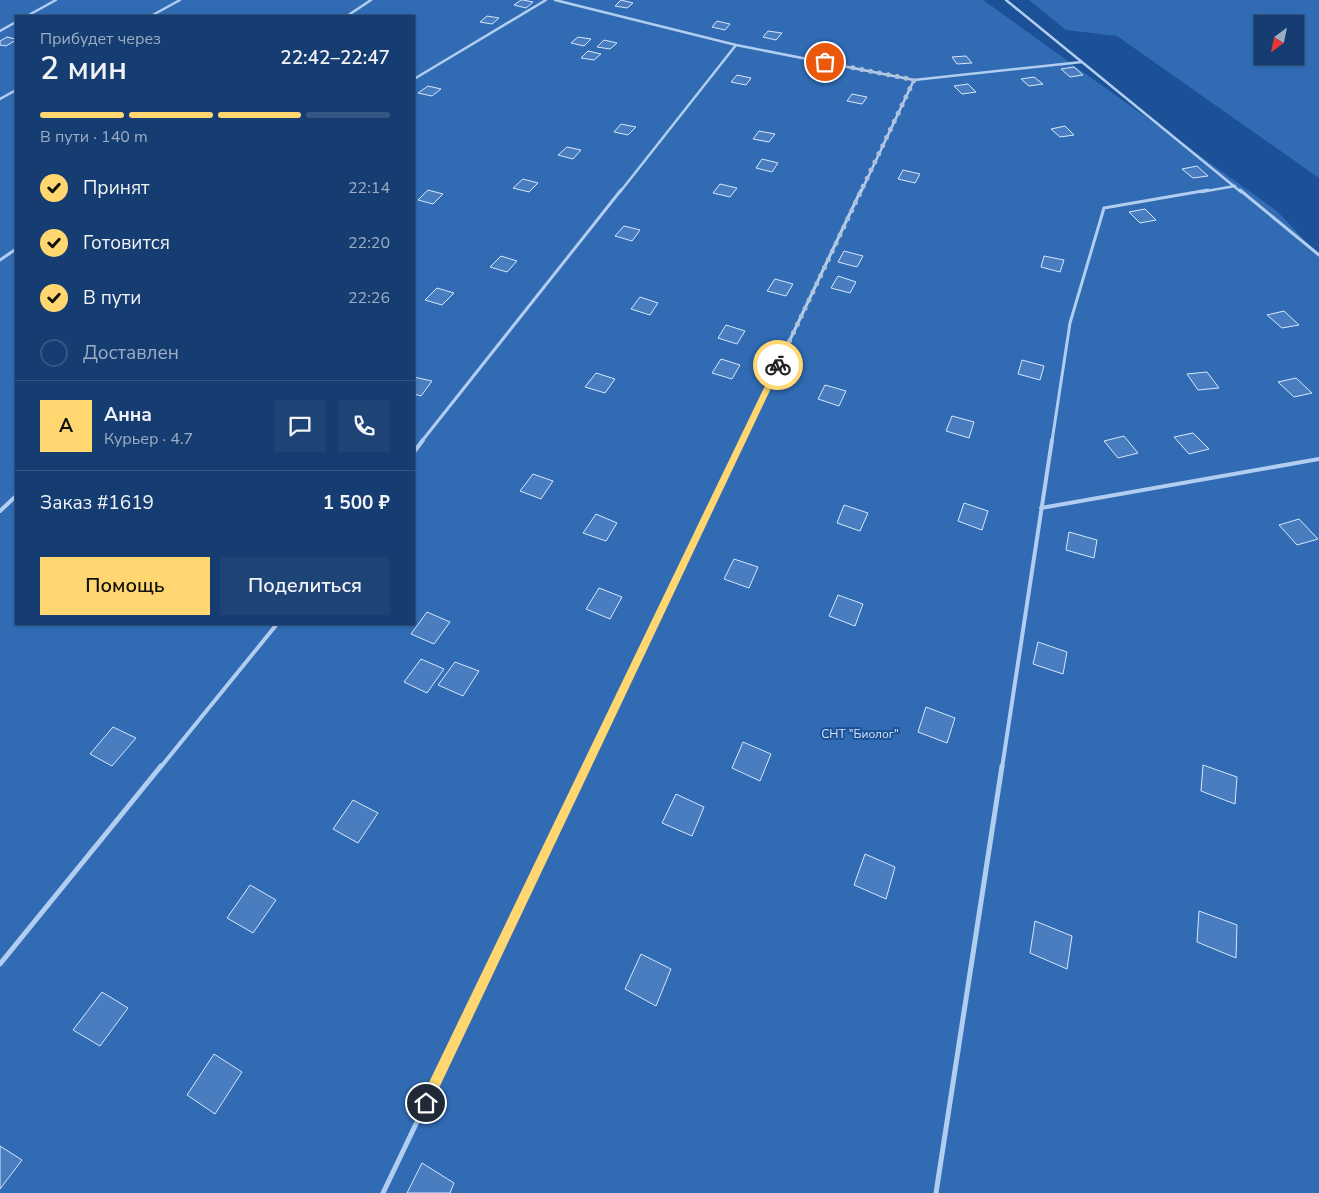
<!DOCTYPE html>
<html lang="ru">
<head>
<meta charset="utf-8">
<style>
  body { margin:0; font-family:"Nunito Sans",sans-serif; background:#1e4476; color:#f1f3f6; height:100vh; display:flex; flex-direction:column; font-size:19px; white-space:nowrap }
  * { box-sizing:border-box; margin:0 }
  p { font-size:16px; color:#9daec3 }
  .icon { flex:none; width:28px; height:28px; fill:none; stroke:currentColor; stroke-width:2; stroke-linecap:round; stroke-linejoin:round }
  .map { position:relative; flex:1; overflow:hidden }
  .sheet { position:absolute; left:15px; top:15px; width:400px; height:610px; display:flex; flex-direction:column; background:#153d71; border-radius:0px; box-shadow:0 1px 4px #0004,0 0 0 1px #345684 }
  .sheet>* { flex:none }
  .needle { width:32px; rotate:213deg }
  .controls { position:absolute; left:1254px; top:15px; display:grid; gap:10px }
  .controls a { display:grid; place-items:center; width:50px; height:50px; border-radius:0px; background:#153d71; box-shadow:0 1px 4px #0004,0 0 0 1px #345684; font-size:25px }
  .pin { position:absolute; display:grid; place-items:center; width:42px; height:42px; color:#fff; margin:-21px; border:2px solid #fff; border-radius:50%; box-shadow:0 1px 5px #0007 }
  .courier { position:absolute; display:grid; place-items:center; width:50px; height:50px; margin:-25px; border:4px solid #ffd66f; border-radius:50%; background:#fff; color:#222; box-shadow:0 1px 6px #0007 }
  .headline em { font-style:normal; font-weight:600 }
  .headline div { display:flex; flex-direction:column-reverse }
  .headline { display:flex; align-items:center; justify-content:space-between; height:85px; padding:0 25px }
  h1 { font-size:32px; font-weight:600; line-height:38px }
  .bar { display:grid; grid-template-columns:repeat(4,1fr); gap:8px 5px; align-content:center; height:60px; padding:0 25px }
  .bar i { height:6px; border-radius:4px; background:#345684 }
  .bar .current { background:#ffd66f }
  .bar p { grid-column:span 4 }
  .line { display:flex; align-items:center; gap:12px; padding:0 25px; border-top:1px solid #345684 }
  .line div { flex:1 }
  .round { display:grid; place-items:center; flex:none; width:52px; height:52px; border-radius:0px; background:#1e4476 }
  ol { padding:0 25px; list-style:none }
  li { display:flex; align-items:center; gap:15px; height:55px }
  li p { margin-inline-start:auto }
  li .icon { padding:5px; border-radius:50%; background:#ffd66f; color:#111; stroke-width:4 }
  li:last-child { color:#9daec3 }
  li i { width:28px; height:28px; border:2px solid #345684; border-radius:50% }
  .cta { display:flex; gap:10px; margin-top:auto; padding:10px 25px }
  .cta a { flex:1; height:58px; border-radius:0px; background:#ffd66f; color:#111; font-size:20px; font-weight:600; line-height:58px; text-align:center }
  .cta a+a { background:#1e4476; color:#f1f3f6 }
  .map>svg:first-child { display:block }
  .green { fill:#306bb4; fill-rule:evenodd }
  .building { fill:#4a7dbf; stroke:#d7e7fb }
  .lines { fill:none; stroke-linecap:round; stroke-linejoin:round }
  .lane-far3 { stroke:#b1cdf0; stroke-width:2.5 }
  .lane-far2 { stroke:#b1cdf0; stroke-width:3 }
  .lane-far1 { stroke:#b1cdf0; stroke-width:4 }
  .lane { stroke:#b1cdf0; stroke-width:5 }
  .route { fill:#ffd66f }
  .done { stroke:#b0c2db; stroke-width:5; stroke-dasharray:0 9 }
  .labels { text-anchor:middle; stroke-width:4; stroke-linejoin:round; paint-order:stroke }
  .park-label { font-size:12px; fill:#d7e7fb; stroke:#1c5197 }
</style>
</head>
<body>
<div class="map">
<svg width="1319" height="1193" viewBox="0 0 1319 1193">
  <rect width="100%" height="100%" fill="#1c5197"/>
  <!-- green -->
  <path class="green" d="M0,0H983L1277,211L1319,256V1193H0ZM16,16H414V624H16Z
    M1029,0H1319V178L1117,36L1066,30ZM1262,24H1295V56H1262Z"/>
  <!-- building -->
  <path class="building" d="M521,0H523L533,2L526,8L514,5Z
    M621,0L633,3L627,8L615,6Z
    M487,16L499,18L492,24L480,22Z
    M717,21L730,24L725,30L712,27Z
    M768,31L782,33L776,40L763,37Z
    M7,37L16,39V40L6,46L0,45V41Z
    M578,37L591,39L584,46L571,43Z
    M604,40L617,43L610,49L597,47Z
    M588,51L601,54L594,60L581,58Z
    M966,56L972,63L957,64L952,57Z
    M1074,67L1083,75L1070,77L1061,69Z
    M737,75L751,78L746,85L731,82Z
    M1034,77L1043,84L1029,86L1021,79Z
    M968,84L976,92L962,94L954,86Z
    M428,86L441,89L432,96L418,93Z
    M852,94L867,97L862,104L847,101Z
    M621,124L636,127L628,135L614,132Z
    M1065,126L1074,135L1060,137L1051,129Z
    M759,131L775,134L769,142L753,139Z
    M567,147L581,150L573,159L558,155Z
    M762,159L778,163L772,172L756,168Z
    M1197,166L1208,176L1193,178L1182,169Z
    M903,170L920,174L915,183L898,179Z
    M523,179L538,183L529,192L513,188Z
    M720,184L737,188L730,197L713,193Z
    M428,190L443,194L433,204L418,200Z
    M1145,209L1156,220L1140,223L1129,212Z
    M624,226L640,230L632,241L615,236Z
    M844,251L863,256L857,267L838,262Z
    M501,256L517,261L507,272L490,267Z
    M1044,256L1064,260L1060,272L1041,267Z
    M838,276L856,282L850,293L831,288Z
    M775,279L793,284L786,296L767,291Z
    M437,288L454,293L442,305L425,300Z
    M640,297L658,303L650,315L631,309Z
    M1284,311L1299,325L1282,328L1267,315Z
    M726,325L745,331L737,344L718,338Z
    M721,359L740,365L732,379L712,373Z
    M1022,360L1044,366L1040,380L1018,374Z
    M1207,372L1219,388L1198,390L1187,374Z
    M596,373L615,379L605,393L585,387Z
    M414,377L432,381L421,396L414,394Z
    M1296,378L1312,393L1294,397L1278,382Z
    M825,385L846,391L839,406L818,399Z
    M952,416L974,422L969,438L946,431Z
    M1193,433L1209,449L1189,454L1174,437Z
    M1124,436L1138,453L1118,458L1104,441Z
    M533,474L553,481L541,499L520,491Z
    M964,503L988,511L982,530L958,521Z
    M844,505L868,513L860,531L837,523Z
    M596,514L617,523L606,541L583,533Z
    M1299,519L1318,539L1297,545L1279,525Z
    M1069,532L1097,540L1094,558L1066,550Z
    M734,559L758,567L749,588L724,579Z
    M599,588L622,597L610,619L586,609Z
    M838,595L863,604L855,626L829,616Z
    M427,612L450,622L434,644L411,634Z
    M1038,642L1067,652L1063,674L1033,664Z
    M421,659L444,669L427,693L404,682Z
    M455,662L479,671L463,696L438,685Z
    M926,707L955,718L947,743L918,732Z
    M113,727L136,738L112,766L90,754Z
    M743,742L771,754L760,781L732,768Z
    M1203,765L1237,777L1235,804L1201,791Z
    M676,794L704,807L692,836L662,823Z
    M353,800L378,813L358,843L333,829Z
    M865,854L895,867L886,899L854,885Z
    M250,885L276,900L253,933L227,918Z
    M1199,911L1237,925L1236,958L1197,942Z
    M1035,921L1072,936L1067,969L1030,953Z
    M641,954L671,969L656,1006L625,989Z
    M102,992L128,1008L100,1046L73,1030Z
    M214,1054L242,1072L215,1114L187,1095Z
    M0,1146L22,1160L0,1189Z
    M422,1163L454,1183L450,1193H407Z"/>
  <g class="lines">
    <!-- lane-far3 -->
    <path class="lane-far3" d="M555,0L736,45L914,80
      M1006,0L1241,192
      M27,16L56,0
      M151,16L180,0
      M347,16L371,0
      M0,31L16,22
      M414,79L546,0
      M0,99L16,90
      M620,192L736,45
      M861,192L914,80L1082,62
      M1201,192L1235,186"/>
    <!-- lane-far2 -->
    <path class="lane-far2" d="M1240,190L1319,255
      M0,260L16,249
      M422,441L621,190
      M742,441L861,190
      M1052,441L1070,323L1104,208L1208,190"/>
    <!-- lane-far1 -->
    <path class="lane-far1" d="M414,452L423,440
      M1041,508L1319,459
      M0,511L16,496
      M160,768L277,624
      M586,768L742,440
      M1002,768L1052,440"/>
    <!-- lane -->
    <path class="lane" d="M0,964L161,766
      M383,1193L587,766
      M936,1193L1002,766"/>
  </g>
  <!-- route -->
  <path class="route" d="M778,362L782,365L430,1107H421V1099L775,365Z"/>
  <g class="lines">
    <!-- done -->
    <path class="done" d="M778,365L914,80L825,62"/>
  </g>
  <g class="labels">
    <!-- park labels -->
    <g class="park-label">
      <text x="860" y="738">СНТ "Биолог"</text>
    </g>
  </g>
</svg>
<div class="controls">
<a><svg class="needle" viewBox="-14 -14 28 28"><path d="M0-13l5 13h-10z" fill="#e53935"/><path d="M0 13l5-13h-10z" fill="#9daec3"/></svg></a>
</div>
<div class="pin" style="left:825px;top:62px;background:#ea580c"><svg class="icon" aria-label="bag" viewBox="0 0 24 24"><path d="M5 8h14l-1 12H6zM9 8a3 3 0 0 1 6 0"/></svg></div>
<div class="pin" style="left:426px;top:1103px;background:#1f2937"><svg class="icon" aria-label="home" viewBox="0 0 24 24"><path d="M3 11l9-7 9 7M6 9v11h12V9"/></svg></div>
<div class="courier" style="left:778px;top:365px"><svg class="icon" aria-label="bike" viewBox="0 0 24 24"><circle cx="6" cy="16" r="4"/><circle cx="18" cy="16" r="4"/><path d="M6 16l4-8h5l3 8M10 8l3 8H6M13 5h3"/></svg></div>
<section class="sheet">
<div class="headline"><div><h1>2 мин</h1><p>Прибудет через</p></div><em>22:42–22:47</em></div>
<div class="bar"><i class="current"></i><i class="current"></i><i class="current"></i><i></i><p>В пути · 140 m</p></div>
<ol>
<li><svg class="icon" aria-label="check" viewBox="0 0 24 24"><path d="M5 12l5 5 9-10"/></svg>Принят<p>22:14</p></li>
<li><svg class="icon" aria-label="check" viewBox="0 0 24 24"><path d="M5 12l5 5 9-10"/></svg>Готовится<p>22:20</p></li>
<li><svg class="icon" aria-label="check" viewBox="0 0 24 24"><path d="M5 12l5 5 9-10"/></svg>В пути<p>22:26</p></li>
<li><i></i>Доставлен</li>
</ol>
<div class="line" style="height:90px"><b class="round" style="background:#ffd66f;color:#111">А</b><div><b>Анна</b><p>Курьер · 4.7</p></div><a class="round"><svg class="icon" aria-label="chat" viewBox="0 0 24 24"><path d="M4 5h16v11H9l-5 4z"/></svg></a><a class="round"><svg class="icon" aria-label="phone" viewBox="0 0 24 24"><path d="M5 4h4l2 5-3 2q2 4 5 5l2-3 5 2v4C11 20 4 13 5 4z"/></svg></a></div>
<div class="line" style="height:65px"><div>Заказ #1619</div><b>1 500 ₽</b></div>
<div class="cta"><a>Помощь</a><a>Поделиться</a></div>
</section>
</div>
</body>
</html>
